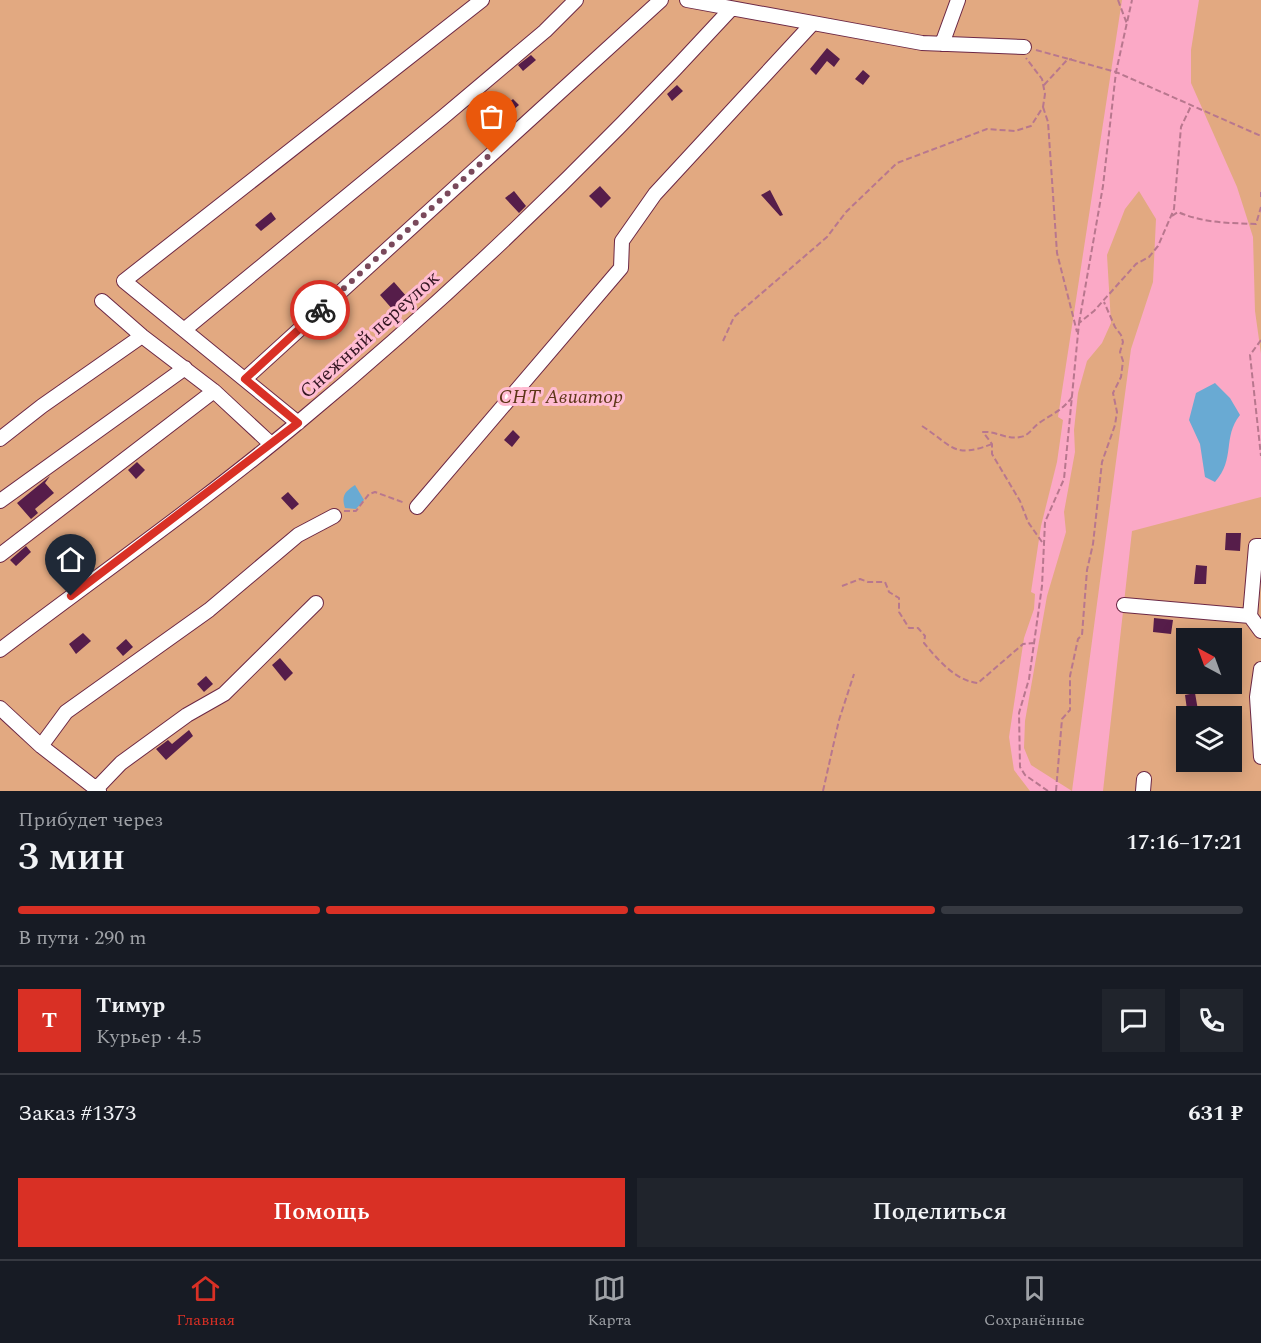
<!DOCTYPE html>
<html lang="ru">
<head>
<meta charset="utf-8">
<style>
  body { margin:0; font-family:Spectral,serif; background:#20242c; color:#f1f3f6; height:100vh; display:flex; flex-direction:column; font-size:22px; white-space:nowrap }
  * { box-sizing:border-box; margin:0 }
  p { font-size:20px; color:#9ea1a6 }
  .icon { flex:none; width:33px; height:33px; fill:none; stroke:currentColor; stroke-width:2; stroke-linecap:round; stroke-linejoin:round }
  .map { position:relative; height:791px; overflow:hidden }
  .sheet { display:flex; flex-direction:column; background:#171b24; flex:1 }
  .sheet>* { flex:none }
  .needle { width:39px; rotate:319deg }
  .buttons { position:absolute; left:1176px; top:628px; display:grid; gap:12px }
  .buttons a { display:grid; place-items:center; width:66px; height:66px; border-radius:0px; background:#171b24; box-shadow:0 3px 15px #0003; font-size:30px }
  .pin { position:absolute; display:grid; place-items:center; width:51px; height:51px; color:#fff; margin:-62px -26px; border-radius:50% 50% 50% 0; rotate:-45deg; box-shadow:0 0 6px #0007 }
  .pin .icon { rotate:45deg }
  .courier { position:absolute; display:grid; place-items:center; width:60px; height:60px; margin:-30px; border:4px solid #d93025; border-radius:50%; background:#fff; color:#222; box-shadow:0 2px 8px #0007 }
  .head em { font-style:normal; font-weight:600 }
  .head div { display:flex; flex-direction:column-reverse }
  .head { display:flex; align-items:center; justify-content:space-between; height:102px; padding:0 18px }
  h1 { font-size:39px; font-weight:600; line-height:45px }
  .bar { display:grid; grid-template-columns:repeat(4,1fr); gap:9px 6px; align-content:center; height:72px; padding:0 18px }
  .bar i { height:8px; border-radius:4px; background:#363941 }
  .bar .active { background:#d93025 }
  .bar p { grid-column:span 4 }
  .line { display:flex; align-items:center; gap:15px; padding:0 18px; border-top:2px solid #363941 }
  .line div { flex:1 }
  .round { display:grid; place-items:center; flex:none; width:63px; height:63px; border-radius:0px; background:#20242c }
  .cta { display:flex; gap:12px; margin-top:auto; padding:12px 18px }
  .cta a { flex:1; height:69px; border-radius:0px; background:#d93025; color:#fff; font-size:24px; font-weight:600; line-height:69px; text-align:center }
  .cta a+a { background:#20242c; color:#f1f3f6 }
  .menu { display:flex; justify-content:space-around; align-items:center; height:84px; border-top:2px solid #363941; background:#171b24; font-size:16px; color:#9ea1a6 }
  .menu a { display:grid; justify-items:center; gap:3px }
  .menu .active { color:#d93025 }
  .map>svg:first-child { display:block }
  .green { fill:#e2a981; fill-rule:evenodd }
  .water { fill:#69aad3 }
  .building { fill:#561d4a }
  .lines { fill:none; stroke-linecap:round; stroke-linejoin:round }
  .minor-casing { stroke:#6c2845; stroke-width:16 }
  .path { stroke:#b8778e; stroke-width:2; stroke-dasharray:6 3; stroke-linecap:butt }
  .minor { stroke:#fff; stroke-width:14 }
  .done { stroke:#7a495b; stroke-width:6; stroke-dasharray:0 10.8 }
  .route { stroke:#d93025; stroke-width:8 }
  .labels { text-anchor:middle; stroke-width:6; stroke-linejoin:round; paint-order:stroke }
  .street-label { font-size:20px; fill:#351622; stroke:#ffbcd2 }
  .park-label { font-size:20px; font-style:italic; fill:#5d3617; stroke:#ffbcd2 }
</style>
</head>
<body>
<div class="map">
<svg width="1261" height="791" viewBox="0 0 1261 791">
  <rect width="100%" height="100%" fill="#fba9c6"/>
  <!-- green -->
  <path class="green" d="M0,0H1122L1058,417L1063,420L1057,462L1041,526L1031,592L1035,594L1034,609L1024,638L1009,737L1014,770L1030,791H0Z
    M1199,0H1261V354L1255,311L1253,237L1237,187L1191,83V50Z
    M1139,191L1156,219L1153,282L1131,349L1072,791L1031,765L1024,748L1025,721L1047,596L1066,532L1064,512L1075,452L1074,430L1078,393L1087,361L1102,343L1111,323L1107,255L1125,209Z
    M1261,497V791H1103L1132,531ZM1186,639H1232V684H1186ZM1186,717H1232V762H1186Z"/>
  <!-- water -->
  <path class="water" d="M1215,383L1230,398L1240,415C1222,438 1236,458 1215,482L1205,477L1200,444L1189,420L1196,393Z
    M355,485L364,500L356,509L345,508C341,495 345,492 355,485Z"/>
  <!-- building -->
  <path class="building" d="M827,48L840,59L834,67L827,61L816,75L810,69Z
    M531,55L536,60L523,71L518,65Z
    M863,70L870,76L863,85L855,79Z
    M677,85L683,91L672,101L667,94Z
    M513,99L519,105L496,125L490,119Z
    M600,186L611,198L601,208L589,196Z
    M770,190L783,215L780,216L761,195Z
    M514,191L526,206L519,213L505,198Z
    M271,212L276,219L261,231L255,225Z
    M394,282L407,297L393,310L380,295Z
    M513,430L520,437L512,447L504,440Z
    M137,462L145,470L136,479L128,470Z
    M50,476L45,483L54,493L35,509L38,513L31,519L17,503Z
    M288,492L299,504L292,510L281,498Z
    M1226,533H1241L1240,551L1225,550Z
    M26,546L31,552L16,566L10,560Z
    M1196,565L1207,566L1206,584H1194Z
    M1154,618L1173,620L1171,634L1153,632Z
    M83,633L91,641L76,654L69,644Z
    M126,639L133,647L123,656L116,648Z
    M1186,649V680H1183L1177,651Z
    M280,658L293,673L285,681L272,665Z
    M206,676L213,684L204,692L197,684Z
    M1195,693L1199,716L1188,717L1185,695Z
    M189,730L193,736L166,760L156,749L168,740L172,744Z"/>
  <g class="lines">
    <!-- minor casing -->
    <g class="minor-casing">
      <path id="minor" d="M687,0L922,43L1024,47
        M942,44L958,0
        M102,301L142,336L214,391L271,444
        M184,330L442,118L545,31L576,0
        M245,379L661,0
        M298,423L124,281L482,0
        M0,439L42,406L142,336
        M0,501L185,368
        M417,507L621,268L622,241L655,194L812,24
        M1261,546H1256L1250,616L1261,631
        M0,555L214,391
        M1124,605L1250,616
        M0,650C100,574 203,502 300,421C452,295 597,155 731,9
        M1261,669L1257,697L1261,757
        M0,708L41,746L99,791
        M41,746L66,712L209,610L298,535L334,516
        M96,789L121,763L187,715L224,694L316,603
        M1143,791L1144,779"/>
    </g>
    <!-- path -->
    <path class="path" d="M1118,0L1127,24
      M1036,50L1116,72L1261,136
      M1044,85L1067,60L1072,59
      M1043,107L1048,122L1057,253L1077,332
      M1261,192V197
      M1172,216L1178,212C1203,223 1229,223 1256,224L1261,207
      M1079,323L1103,186L1116,72L1132,0
      M1261,340L1250,355L1261,456
      M723,341L734,317L827,237L846,212L897,163L987,129L1015,131L1031,126L1043,107L1045,94L1042,79L1026,58
      M922,426C953,446 953,459 992,444
      M344,511H356L369,494L375,492L405,503
      M1042,542L1028,522L1020,501L992,454V444L983,432C996,431 1007,440 1020,437C1029,436 1032,428 1039,423C1052,414 1063,410 1072,397
      M842,586L860,579L868,582H885L889,592L899,598V612L909,628H918L925,636L924,643C938,660 956,681 978,683L1023,644L1033,643
      M823,791L839,720L854,674
      M1048,791L1025,775L1020,767L1019,713L1029,679L1042,586L1045,522L1064,479L1079,323L1094,311L1136,264L1149,257L1158,246L1174,209L1181,127L1191,106
      M1056,791L1062,719L1070,710V676L1078,639L1082,635L1087,570L1093,544L1102,462L1115,425L1117,412L1113,393L1121,377L1123,361L1120,352L1123,342L1121,335L1115,327L1104,302"/>
    <!-- minor -->
    <use href="#minor" class="minor"/>
  </g>
  <g class="lines">
    <!-- done -->
    <path class="done" d="M320,310L492,153"/>
    <!-- route -->
    <path class="route" d="M71,596L298,423L245,379L320,310"/>
  </g>
  <g class="labels">
    <!-- street labels -->
    <g class="street-label">
      <text transform="translate(369 334) rotate(-42)" y="7">Снежный переулок</text>
    </g>
    <!-- park labels -->
    <g class="park-label">
      <text x="561" y="403">СНТ Авиатор</text>
    </g>
  </g>
</svg>
<div class="buttons">
<a><svg class="needle" viewBox="-14 -14 28 28"><path d="M0-13l5 13h-10z" fill="#e53935"/><path d="M0 13l5-13h-10z" fill="#9ea1a6"/></svg></a>
<a><svg class="icon" aria-label="layers" viewBox="0 0 24 24"><path d="M12 4l9 5-9 5-9-5zM3 14l9 5 9-5"/></svg></a>
</div>
<div class="pin" style="left:492px;top:153px;background:#ea580c"><svg class="icon" aria-label="bag" viewBox="0 0 24 24"><path d="M5 8h14l-1 12H6zM9 8a3 3 0 0 1 6 0"/></svg></div>
<div class="pin" style="left:71px;top:596px;background:#1f2937"><svg class="icon" aria-label="home" viewBox="0 0 24 24"><path d="M3 11l9-7 9 7M6 9v11h12V9"/></svg></div>
<div class="courier" style="left:320px;top:310px"><svg class="icon" aria-label="bike" viewBox="0 0 24 24"><circle cx="6" cy="16" r="4"/><circle cx="18" cy="16" r="4"/><path d="M6 16l4-8h5l3 8M10 8l3 8H6M13 5h3"/></svg></div>
</div>
<section class="sheet">
<div class="head"><div><h1>3 мин</h1><p>Прибудет через</p></div><em>17:16–17:21</em></div>
<div class="bar"><i class="active"></i><i class="active"></i><i class="active"></i><i></i><p>В пути · 290 m</p></div>
<div class="line" style="height:108px"><b class="round" style="background:#d93025;color:#fff">Т</b><div><b>Тимур</b><p>Курьер · 4.5</p></div><a class="round"><svg class="icon" aria-label="chat" viewBox="0 0 24 24"><path d="M4 5h16v11H9l-5 4z"/></svg></a><a class="round"><svg class="icon" aria-label="phone" viewBox="0 0 24 24"><path d="M5 4h4l2 5-3 2q2 4 5 5l2-3 5 2v4C11 20 4 13 5 4z"/></svg></a></div>
<div class="line" style="height:78px"><div>Заказ #1373</div><b>631 ₽</b></div>
<div class="cta"><a>Помощь</a><a>Поделиться</a></div>
</section>
<nav class="menu">
<a class="active"><svg class="icon" aria-label="home" viewBox="0 0 24 24"><path d="M3 11l9-7 9 7M6 9v11h12V9"/></svg>Главная</a>
<a><svg class="icon" aria-label="map" viewBox="0 0 24 24"><path d="M3 6l6-2 6 2 6-2v14l-6 2-6-2-6 2zM9 4v14M15 6v14"/></svg>Карта</a>
<a><svg class="icon" aria-label="saved" viewBox="0 0 24 24"><path d="M7 4h10v16l-5-4-5 4z"/></svg>Сохранённые</a>
</nav>
</body>
</html>
